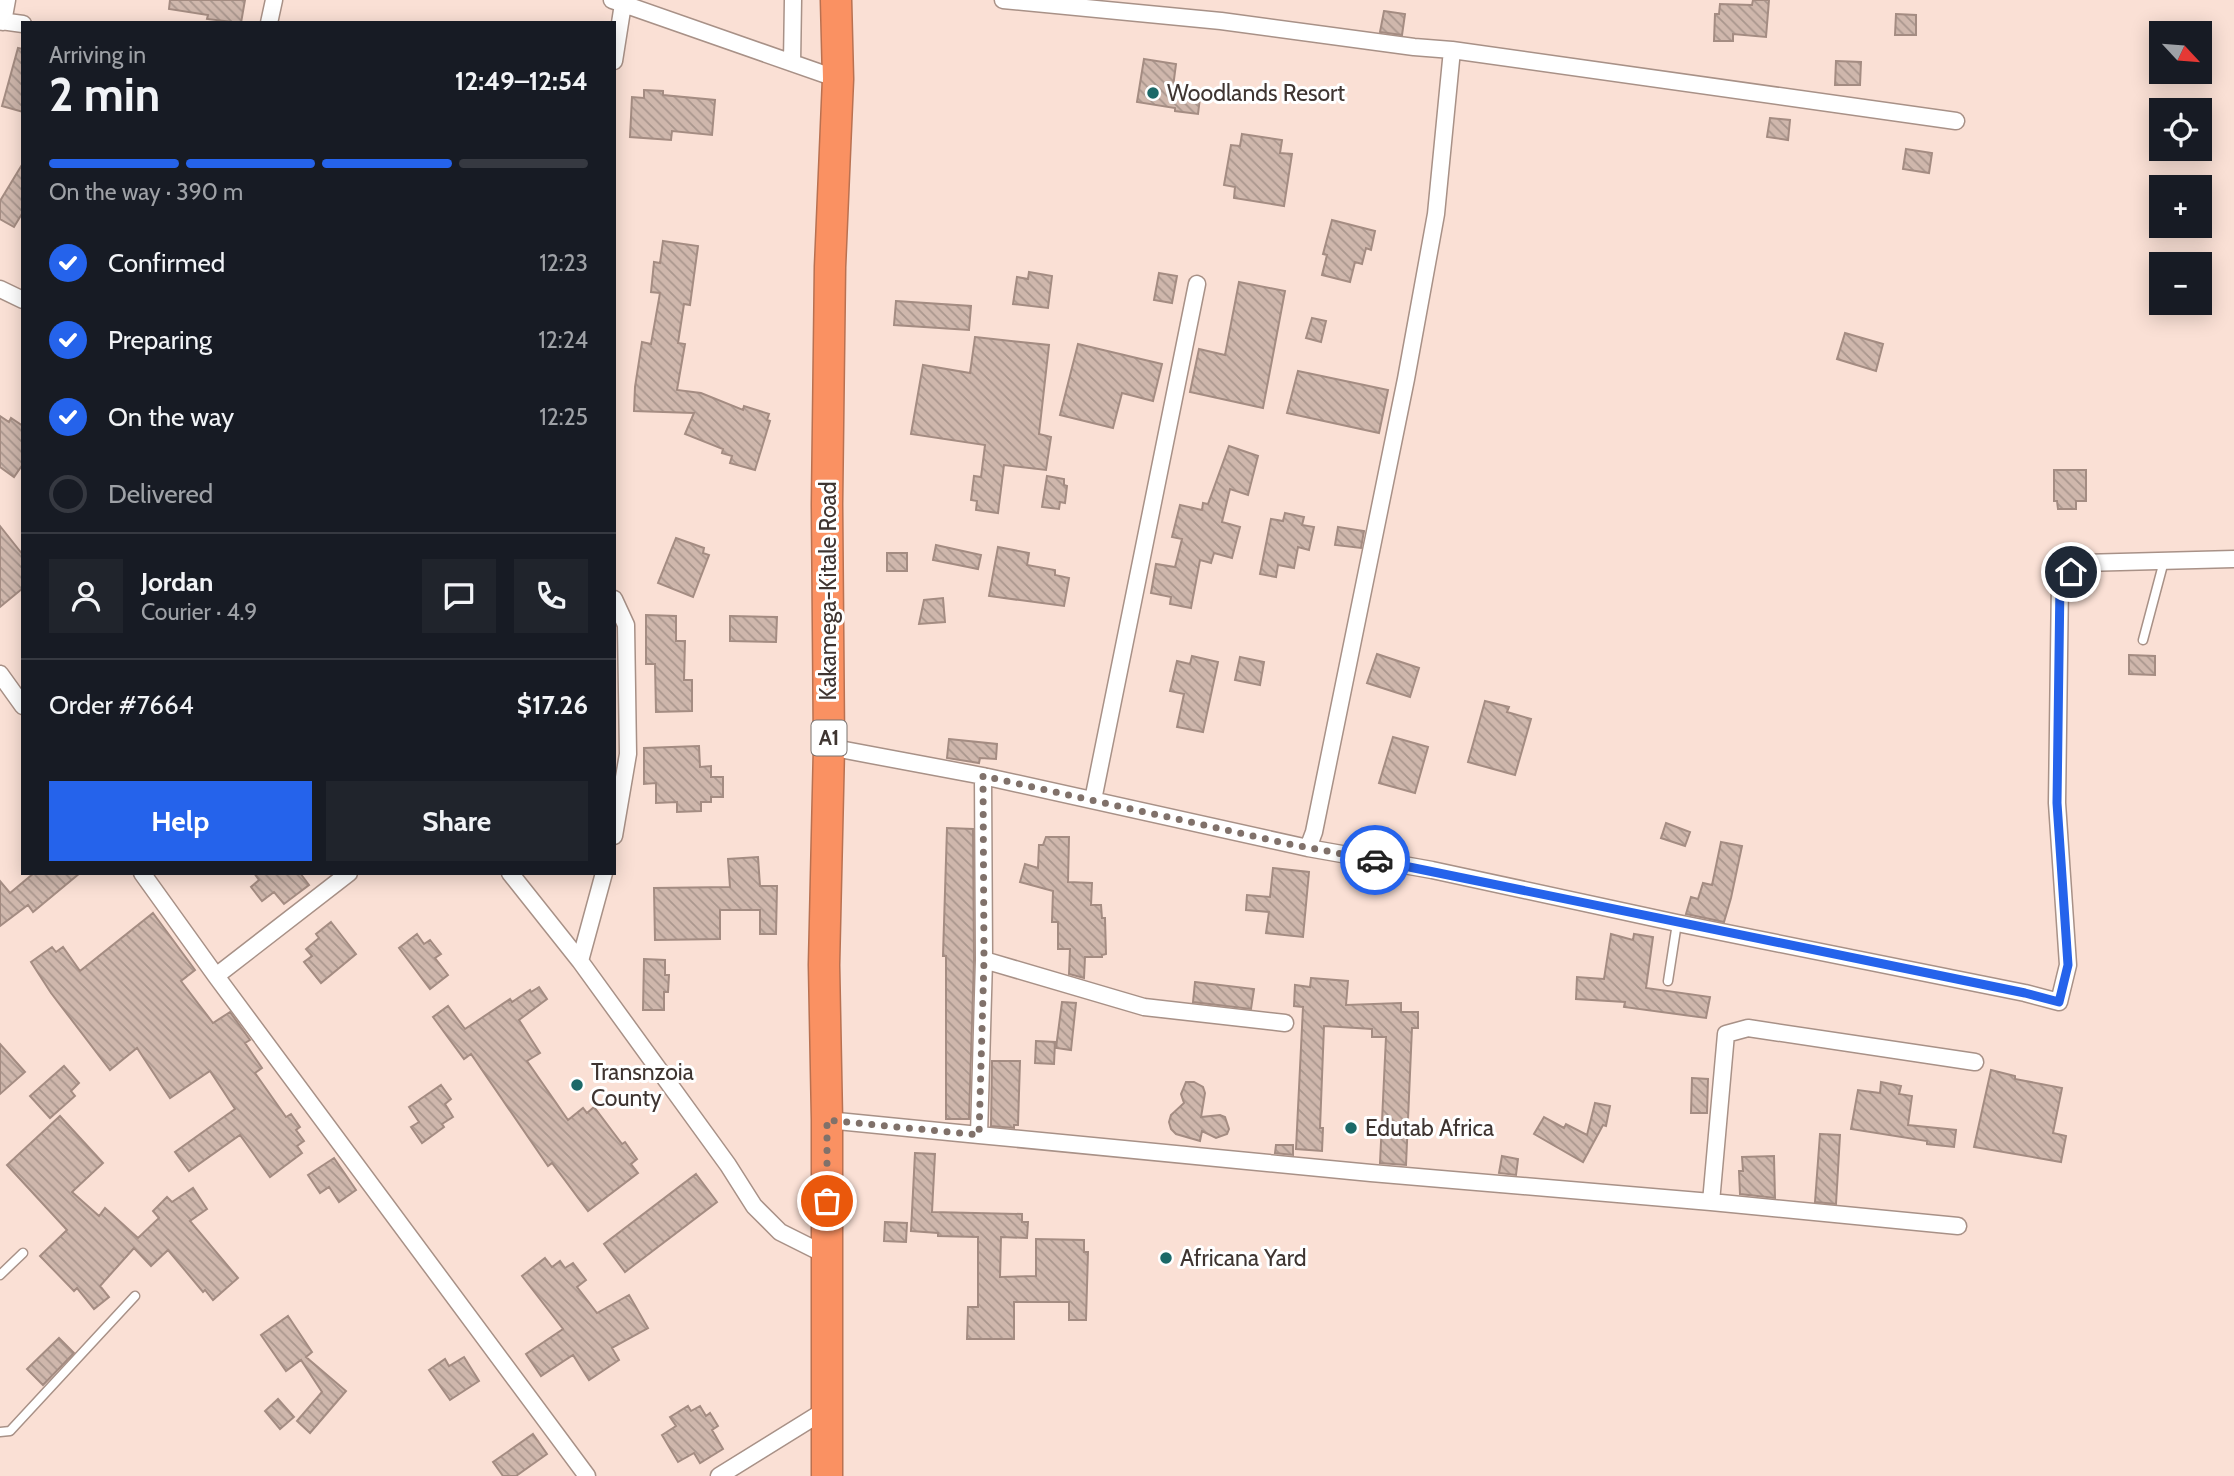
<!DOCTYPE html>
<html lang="en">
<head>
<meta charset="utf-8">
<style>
  body { margin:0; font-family:Cabin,sans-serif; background:#20242c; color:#f1f3f6; height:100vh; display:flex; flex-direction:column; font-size:26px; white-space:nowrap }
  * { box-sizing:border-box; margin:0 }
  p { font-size:23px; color:#9ea1a6 }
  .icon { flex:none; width:38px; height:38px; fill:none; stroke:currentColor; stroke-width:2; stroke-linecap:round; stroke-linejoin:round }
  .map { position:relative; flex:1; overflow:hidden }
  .side { position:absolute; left:21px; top:21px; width:595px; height:854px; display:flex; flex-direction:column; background:#171b24; border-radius:0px; box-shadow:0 4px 18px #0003 }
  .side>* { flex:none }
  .needle { width:46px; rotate:116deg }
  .tools { position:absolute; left:2149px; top:21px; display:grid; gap:14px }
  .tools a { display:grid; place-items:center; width:63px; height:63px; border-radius:0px; background:#171b24; box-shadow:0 4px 18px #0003; font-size:35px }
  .pin { position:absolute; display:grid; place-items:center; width:60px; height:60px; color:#fff; margin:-30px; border:4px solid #fff; border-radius:50%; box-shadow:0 2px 7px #0007 }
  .courier { position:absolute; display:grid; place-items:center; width:70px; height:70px; margin:-35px; border:5px solid #2563eb; border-radius:50%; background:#fff; color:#222; box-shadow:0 2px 9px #0007 }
  .overview em { font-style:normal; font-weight:800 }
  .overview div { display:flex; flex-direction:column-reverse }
  .overview { display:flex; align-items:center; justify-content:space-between; height:119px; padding:0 28px }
  h1 { font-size:46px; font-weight:800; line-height:52px }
  .bar { display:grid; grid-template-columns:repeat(4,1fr); gap:10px 7px; align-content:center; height:84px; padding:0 28px }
  .bar i { height:9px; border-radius:5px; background:#363941 }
  .bar .selected { background:#2563eb }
  .bar p { grid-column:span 4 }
  .line { display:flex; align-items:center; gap:18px; padding:0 28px; border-top:2px solid #363941 }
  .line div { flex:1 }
  .round { display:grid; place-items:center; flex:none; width:74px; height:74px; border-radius:0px; background:#20242c }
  ol { padding:0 28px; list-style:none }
  li { display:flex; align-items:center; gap:21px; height:77px }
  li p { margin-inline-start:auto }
  li .icon { padding:7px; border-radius:50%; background:#2563eb; color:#fff; stroke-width:4 }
  li:last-child { color:#9ea1a6 }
  li i { width:38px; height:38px; border:4px solid #363941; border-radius:50% }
  .cta { display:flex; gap:14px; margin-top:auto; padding:14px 28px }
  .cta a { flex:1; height:80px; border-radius:0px; background:#2563eb; color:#fff; font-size:28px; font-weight:800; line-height:80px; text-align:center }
  .cta a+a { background:#20242c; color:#f1f3f6 }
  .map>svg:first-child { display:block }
  .building { fill:url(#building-back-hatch); stroke:#a48c82; stroke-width:2 }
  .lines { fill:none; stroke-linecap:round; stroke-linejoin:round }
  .lane-casing { stroke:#a89187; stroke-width:11 }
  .street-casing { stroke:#a89187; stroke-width:19 }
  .highway-casing { stroke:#b97151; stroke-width:33 }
  .lane { stroke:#fff; stroke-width:8 }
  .street { stroke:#fff; stroke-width:16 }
  .highway { stroke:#fa9162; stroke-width:30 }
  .done { stroke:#80716a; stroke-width:7; stroke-dasharray:0 12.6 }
  .route { stroke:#2563eb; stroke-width:9 }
  .poi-dot { fill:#1c6968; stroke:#fff; stroke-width:2.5 }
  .labels { text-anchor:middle; stroke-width:6; stroke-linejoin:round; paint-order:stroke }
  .shield { fill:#fff; stroke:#79726f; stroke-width:2 }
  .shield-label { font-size:21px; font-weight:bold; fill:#3f3531 }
  .poi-label { font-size:23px; fill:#3f3531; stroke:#fff; text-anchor:start }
  .street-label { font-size:23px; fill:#3f3531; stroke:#fff }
</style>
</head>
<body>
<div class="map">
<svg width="2234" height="1476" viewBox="0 0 2234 1476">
  <defs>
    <pattern id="building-back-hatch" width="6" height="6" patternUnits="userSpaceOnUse" patternTransform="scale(1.75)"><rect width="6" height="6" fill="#cfb7ac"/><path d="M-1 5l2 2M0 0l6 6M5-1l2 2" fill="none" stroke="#a9968d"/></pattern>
  </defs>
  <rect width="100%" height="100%" fill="#fae0d5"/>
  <!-- building -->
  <path class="building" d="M170,0H245L241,23L207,19L208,15L169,9Z
    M1753,0H1769L1766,37L1733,34V41H1714L1715,14H1719L1720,4L1752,5Z
    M1384,11L1405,14L1402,35L1380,32Z
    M1896,14L1916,15V35H1895Z
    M18,48L23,49V112L2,106Z
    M1144,59L1176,64L1173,87L1201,90L1198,114L1175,111V108L1137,102Z
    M1836,61L1861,62L1860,85H1835Z
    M644,90L663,91V95L715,100L712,135L672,131L671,140L630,137L632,97L644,98Z
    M1770,118L1790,120L1788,140L1767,137Z
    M1242,134L1282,140L1280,153L1292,154L1284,206L1234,198L1235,187L1224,185L1231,145L1240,146Z
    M1906,149L1932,153L1929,173L1903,169Z
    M23,163V212L14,227L0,219V201Z
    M1332,220L1375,231L1371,250L1366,248L1362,264L1355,262L1350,282L1322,275L1327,255L1323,254Z
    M663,241L698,246L690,305L684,304L678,343L685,344L677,390L701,393L743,410L744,406L769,414L767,420L770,421L755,470L730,463L732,456L722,453L723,449L685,434L694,413L634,411L635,387L642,342L651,344L660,293L651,292L654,262L660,263Z
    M1029,272L1052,276L1048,308L1013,304L1017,277L1028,279Z
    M1159,273L1177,276L1172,303L1154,300Z
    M1239,282L1285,291L1263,408L1190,392L1199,349L1225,355Z
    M896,301L971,306L969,330L894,325Z
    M1312,318L1326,321L1321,342L1306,338Z
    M1845,333L1883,344L1876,371L1837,359Z
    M975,337L1049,345L1039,434L1051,437L1046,470L1004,465L998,513L976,510L977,501L971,500L974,476L981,477L985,445L911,434L923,365L970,373Z
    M1078,344L1162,364L1153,401L1122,393L1113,428L1060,415Z
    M1298,371L1388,390L1379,433L1287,413Z
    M0,416L9,422L11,418L23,426V464L14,477L0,467Z
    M1229,446L1258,456L1248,495L1230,489L1222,522L1240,527L1232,558L1214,553L1211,563L1200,560L1191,608L1170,604L1171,597L1151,593L1156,564L1175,567L1182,539L1172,537L1180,505L1202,510L1203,503L1208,504Z
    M2054,470H2086V501H2076V509H2058L2057,501H2054Z
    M1047,476L1064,479V485L1067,486L1065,503L1060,502L1059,509L1042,507Z
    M1285,513L1304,517L1302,525L1314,527L1309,550L1298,547L1294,568L1278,565L1276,577L1260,574L1271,519L1283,521Z
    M0,526L23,555V588L0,607Z
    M1338,527L1364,531L1361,548L1335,545Z
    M676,538L704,548L703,553L709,555L693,597L658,583Z
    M936,545L981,555L978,569L933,560Z
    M998,547L1029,553L1027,565L1055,570V575L1069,578L1064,606L989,596Z
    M887,553H907V571H887Z
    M943,598L945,622L919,624L924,600Z
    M646,615L676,616V641H685L684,680H692V711L656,712L655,664H646Z
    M730,616L777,617L776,642L730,641Z
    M1377,654L1419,668L1410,697L1367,683Z
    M2129,655L2155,656V675L2129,674Z
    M1192,656L1218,662L1203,732L1177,727L1184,694L1170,691L1177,661L1190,664Z
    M1240,657L1264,662L1260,685L1235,680Z
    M1485,701L1509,707L1507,712L1531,719L1515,775L1468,762Z
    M1393,737L1428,747L1415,793L1379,783Z
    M949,739L997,744L996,759L980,758L979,763L947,758Z
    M699,746L700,767L711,766V777H723V797H711V802H701V811L677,812V802L656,803V783L644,784V748Z
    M1666,823L1690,832L1685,846L1661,838Z
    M947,828L973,829L974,960L969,1119H946V956H943Z
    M1046,837H1069L1068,882L1092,883L1091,905H1101L1102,918H1105L1106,954L1102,955V957H1085L1084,978L1069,974L1070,949H1058V922H1052L1053,891L1020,882L1025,864L1038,868L1039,845H1043Z
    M1721,842L1742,846L1731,898L1724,922L1686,914L1691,897L1698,899L1703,883L1712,885Z
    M758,857L760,886H777L776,934H760V910H720V939L655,940L654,888L730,887L728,859Z
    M1273,868L1309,872L1303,937L1266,933L1269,912L1246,910L1247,895L1270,897Z
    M34,873H80L33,912L28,905L0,926V881L10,893Z
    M254,873H300L309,885L284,904L274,892L262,901L251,887L259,880Z
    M153,913L195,970L181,981L213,1023L230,1012L250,1040L245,1043L262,1068L255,1073L286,1117L291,1114L300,1127L296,1130L304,1141L297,1146L302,1153L270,1177L240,1135L189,1171L175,1152L235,1109L210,1071L170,1098L137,1048L110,1070L51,993L31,962L52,947L56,952L63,947L80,971Z
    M331,922L356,954L321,983L304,962L312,956L306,949L319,938L316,934Z
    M417,934L424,944L430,940L441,954L435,958L448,975L430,989L399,948Z
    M1611,934L1633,940L1634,934L1653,937L1646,988L1710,997L1706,1018L1624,1007L1625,1002L1576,999L1577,977L1604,979Z
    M644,959L665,960V975H669L668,992H664V1010H643Z
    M1311,978L1348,981L1346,1005L1401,1003V1012H1418V1028H1412L1406,1165L1380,1163L1386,1037H1372V1029L1324,1026L1320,1128H1323L1322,1151L1296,1149L1303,1007L1294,1006L1295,985L1310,987Z
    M1195,982L1254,989L1251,1009L1193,1002Z
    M539,987L547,999L519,1020L540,1053L527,1061L568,1120L583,1108L587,1113L594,1107L622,1144L625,1142L637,1159L631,1164L638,1173L588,1211L552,1163L548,1166L471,1054L464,1059L433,1017L448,1006L465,1029L510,999L512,1002L530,990L531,992Z
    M1062,1002L1076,1003L1071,1050L1056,1048Z
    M1036,1041L1055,1042L1054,1064L1035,1063Z
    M0,1044L25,1072L0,1094Z
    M992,1061H1020L1018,1125H1014V1128L991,1126Z
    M64,1066L79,1083L71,1091L75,1096L50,1118L30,1096Z
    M1991,1070L2015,1076V1079L2062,1088L2053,1133L2066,1136L2061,1162L1974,1147Z
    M1692,1078L1708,1079L1707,1113H1691Z
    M1186,1082H1194L1203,1087L1205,1093L1201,1117L1220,1115L1225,1117L1229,1129L1227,1134L1216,1138L1202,1131L1200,1141L1176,1134L1171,1129L1169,1122L1171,1115L1184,1103L1181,1094Z
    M1881,1082L1901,1086L1899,1094L1912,1096L1908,1125L1956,1130L1954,1147L1927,1144V1141L1851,1129L1858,1090L1880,1093Z
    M441,1085L451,1099L445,1104L453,1117L442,1124L444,1127L422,1143L411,1127L419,1122L409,1107Z
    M1595,1103L1610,1106L1606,1126L1603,1125L1583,1162L1534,1134L1544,1117L1564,1128L1566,1124L1587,1135Z
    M60,1116L103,1163L72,1192L99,1216L105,1208L138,1238L159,1218L153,1211L167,1197L172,1202L193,1188L207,1209L190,1221L238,1278L213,1300L205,1290L203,1292L168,1250L151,1266L134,1248L100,1286L109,1297L94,1309L77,1288L74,1291L40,1256L67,1230L7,1165Z
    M1820,1134L1840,1135L1836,1204L1815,1202Z
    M1276,1145H1293V1155L1275,1153Z
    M915,1153L935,1154L932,1212L1022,1214V1222H1028L1027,1238L1001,1237L1000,1277L1036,1276V1239L1084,1240V1252H1088L1086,1320H1069V1302H1014V1339H967L968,1307H978V1237L938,1236V1233L911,1231Z
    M1502,1156L1518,1159L1516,1175L1499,1173Z
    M1774,1156L1775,1198L1740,1194L1739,1171H1743L1742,1157Z
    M334,1158L356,1190L339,1202L329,1187L320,1193L308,1175Z
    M696,1174L717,1202L625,1272L604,1244Z
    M885,1222L907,1223L906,1242L884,1241Z
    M545,1258L552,1267L560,1261L565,1268L573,1263L586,1280L577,1287L597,1313L629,1295L648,1328L612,1348L619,1360L589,1380L573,1355L541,1376L526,1354L563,1329L522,1276Z
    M288,1316L312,1352L306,1357L346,1391L310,1433L297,1421L322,1392L301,1360L286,1371L261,1335Z
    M59,1338L74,1353L43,1385L27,1369Z
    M464,1357L479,1381L450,1400L429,1370L445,1359L449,1366Z
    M278,1399L294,1417L280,1429L265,1411Z
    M688,1406L691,1411L700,1406L706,1416L710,1413L718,1426L712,1430L723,1449L700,1463L694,1453L678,1462L662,1435L676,1426L670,1417Z
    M533,1434L547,1454L516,1476H503L493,1462Z"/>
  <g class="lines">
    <!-- lane casing -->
    <g class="lane-casing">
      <path id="lane" d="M2143,640L2164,561
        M1668,981L1677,923
        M0,1275L23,1253
        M0,1432L10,1431L135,1296"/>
    </g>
    <!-- street casing -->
    <g class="street-casing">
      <path id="street" d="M612,0L838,79
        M1003,0L1221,21L1414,47L1452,50L1956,121
        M0,21L23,24
        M3,22L7,0
        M269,23L274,0
        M614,61L623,4
        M792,63L793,0
        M0,289L23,300
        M614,599L626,625L628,754L614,836
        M0,674L23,706
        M829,747L983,776L1308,848L1314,832L1406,379L1436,214L1452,50
        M983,776L984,960L979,1135L1371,1173L1711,1202L1726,1034L1748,1028L1975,1062
        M1093,800L1197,284
        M1308,848L1432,870L1677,923L2025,993L2059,1002L2068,965L2057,803L2060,582L2082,563L2234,559
        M142,873L216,976L587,1476
        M510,873L580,961L728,1165L754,1206L780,1232L826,1255
        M984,960L1144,1007L1285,1023
        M580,961L604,873
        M216,976L349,873
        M827,1120L979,1135
        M1711,1202L1958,1226
        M719,1476L827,1409"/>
    </g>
    <!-- highway casing -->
    <g class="highway-casing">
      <path id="highway" d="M827,1476V1120L824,965L829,747L827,504L830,267L838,79L836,0"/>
    </g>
    <!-- lane -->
    <use href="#lane" class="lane"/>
    <!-- street -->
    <use href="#street" class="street"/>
    <!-- highway -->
    <use href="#highway" class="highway"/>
  </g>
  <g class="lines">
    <!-- done -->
    <path class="done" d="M827,1201V1120L979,1135L984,960L983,776L1289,844L1375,860"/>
    <!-- route -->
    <path class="route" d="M1375,860L2025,993L2059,1002L2068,965L2057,803L2060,582L2071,572"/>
  </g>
  <!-- markers -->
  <g class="poi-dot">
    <circle cx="1153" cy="93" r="7"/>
    <circle cx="577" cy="1085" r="7"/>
    <circle cx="1351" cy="1128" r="7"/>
    <circle cx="1166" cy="1258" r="7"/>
  </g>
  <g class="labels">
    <!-- shield labels -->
    <rect class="shield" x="811.5" y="720.5" width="35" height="35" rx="5"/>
    <g class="shield-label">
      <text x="829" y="745">A1</text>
    </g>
    <!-- poi labels -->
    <g class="poi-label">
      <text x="1167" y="101">Woodlands Resort</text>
      <text x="591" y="1080">Transnzoia<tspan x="591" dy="26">County</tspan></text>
      <text x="1365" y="1136">Edutab Africa</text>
      <text x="1180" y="1266">Africana Yard</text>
    </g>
    <!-- street labels -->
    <g class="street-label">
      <text transform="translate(828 591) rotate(-90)" y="8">Kakamega-Kitale Road</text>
    </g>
  </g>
</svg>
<div class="tools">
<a><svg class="needle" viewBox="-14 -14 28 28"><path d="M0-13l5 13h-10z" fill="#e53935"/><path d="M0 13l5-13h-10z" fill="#9ea1a6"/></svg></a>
<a><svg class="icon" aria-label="locate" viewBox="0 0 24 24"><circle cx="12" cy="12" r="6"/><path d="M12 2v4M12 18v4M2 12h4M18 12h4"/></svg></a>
<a>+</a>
<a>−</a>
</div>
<div class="pin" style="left:827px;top:1201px;background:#ea580c"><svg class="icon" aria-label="bag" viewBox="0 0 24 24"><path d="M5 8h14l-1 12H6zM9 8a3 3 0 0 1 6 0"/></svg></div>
<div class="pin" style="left:2071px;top:572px;background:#1f2937"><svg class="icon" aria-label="home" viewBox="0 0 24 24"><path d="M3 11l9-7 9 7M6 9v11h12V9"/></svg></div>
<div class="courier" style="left:1375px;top:860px"><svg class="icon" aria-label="car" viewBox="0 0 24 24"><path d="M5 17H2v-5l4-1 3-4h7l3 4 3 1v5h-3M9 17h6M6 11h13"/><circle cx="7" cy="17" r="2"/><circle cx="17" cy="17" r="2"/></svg></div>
<section class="side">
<div class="overview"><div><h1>2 min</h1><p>Arriving in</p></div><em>12:49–12:54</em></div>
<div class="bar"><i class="selected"></i><i class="selected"></i><i class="selected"></i><i></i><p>On the way · 390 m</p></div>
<ol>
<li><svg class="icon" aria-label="check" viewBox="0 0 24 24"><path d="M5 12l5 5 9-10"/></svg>Confirmed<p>12:23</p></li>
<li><svg class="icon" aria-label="check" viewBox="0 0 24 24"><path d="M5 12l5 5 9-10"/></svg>Preparing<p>12:24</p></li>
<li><svg class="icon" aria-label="check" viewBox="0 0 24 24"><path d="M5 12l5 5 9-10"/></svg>On the way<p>12:25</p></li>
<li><i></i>Delivered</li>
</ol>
<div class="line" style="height:126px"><a class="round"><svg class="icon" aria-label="person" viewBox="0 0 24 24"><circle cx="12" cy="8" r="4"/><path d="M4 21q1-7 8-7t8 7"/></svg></a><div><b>Jordan</b><p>Courier · 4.9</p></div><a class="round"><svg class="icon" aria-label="chat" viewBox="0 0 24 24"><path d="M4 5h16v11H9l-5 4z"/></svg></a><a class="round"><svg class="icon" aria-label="phone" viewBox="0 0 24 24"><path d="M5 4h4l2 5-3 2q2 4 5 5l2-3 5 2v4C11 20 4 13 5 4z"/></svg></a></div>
<div class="line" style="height:91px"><div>Order #7664</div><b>$17.26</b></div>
<div class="cta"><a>Help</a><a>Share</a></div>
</section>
</div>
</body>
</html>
